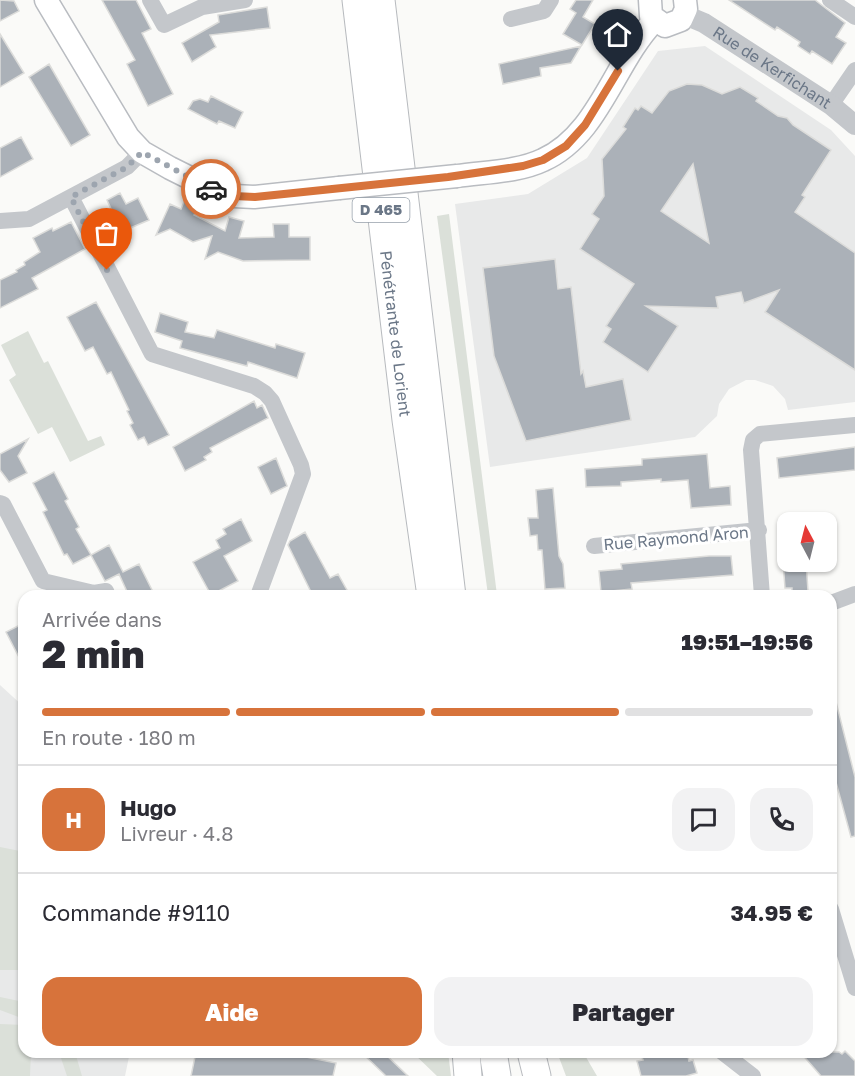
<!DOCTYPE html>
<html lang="fr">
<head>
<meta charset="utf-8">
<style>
  body { margin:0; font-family:"Golos Text",sans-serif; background:#f2f2f3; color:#2b2b33; height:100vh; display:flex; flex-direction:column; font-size:22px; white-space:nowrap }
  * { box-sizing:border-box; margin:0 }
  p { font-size:20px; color:#7c7c81 }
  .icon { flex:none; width:33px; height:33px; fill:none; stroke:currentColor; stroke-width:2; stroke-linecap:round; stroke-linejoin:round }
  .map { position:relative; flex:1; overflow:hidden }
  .sheet { position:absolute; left:18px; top:590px; width:819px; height:468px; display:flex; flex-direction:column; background:#fff; border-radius:18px; box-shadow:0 2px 4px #0004 }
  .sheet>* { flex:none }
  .needle { width:39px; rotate:353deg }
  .fabs { position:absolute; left:777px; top:512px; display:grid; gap:12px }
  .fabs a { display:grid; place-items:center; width:60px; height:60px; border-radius:12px; background:#fff; box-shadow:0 2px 4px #0004; font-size:30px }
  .pin { position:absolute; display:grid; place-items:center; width:51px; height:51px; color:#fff; margin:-62px -26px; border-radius:50% 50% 50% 0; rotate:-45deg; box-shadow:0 0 6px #0007 }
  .pin .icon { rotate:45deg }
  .courier { position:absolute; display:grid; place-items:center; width:60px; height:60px; margin:-30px; border:4px solid #d7733b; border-radius:50%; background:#fff; color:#222; box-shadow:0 2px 8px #0007 }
  .summary em { font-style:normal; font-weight:800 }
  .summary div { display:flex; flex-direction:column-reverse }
  .summary { display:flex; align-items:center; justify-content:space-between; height:102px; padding:0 24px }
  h1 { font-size:39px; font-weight:800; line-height:45px }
  .bar { display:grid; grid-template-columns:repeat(4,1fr); gap:9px 6px; align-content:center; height:72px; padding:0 24px }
  .bar i { height:8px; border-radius:4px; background:#e1e1e2 }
  .bar .active { background:#d7733b }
  .bar p { grid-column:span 4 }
  .line { display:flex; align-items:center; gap:15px; padding:0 24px; border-top:2px solid #e1e1e2 }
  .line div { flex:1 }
  .round { display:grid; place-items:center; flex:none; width:63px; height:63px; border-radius:18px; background:#f2f2f3 }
  .button { display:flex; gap:12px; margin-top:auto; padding:12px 24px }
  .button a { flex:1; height:69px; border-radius:18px; background:#d7733b; color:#fff; font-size:24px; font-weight:800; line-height:69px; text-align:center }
  .button a+a { background:#f2f2f3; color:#2b2b33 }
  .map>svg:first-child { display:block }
  .built { fill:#e8e9e9 }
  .green { fill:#dbe0d9 }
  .building { fill:#abb1b8; stroke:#dcdcda; stroke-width:1.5; fill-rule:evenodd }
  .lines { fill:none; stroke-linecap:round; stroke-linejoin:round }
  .secondary-casing { stroke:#b9bcc1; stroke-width:25 }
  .trunk-casing { stroke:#b7babe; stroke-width:29 }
  .minor { stroke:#c4c7cb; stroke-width:16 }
  .tertiary { stroke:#c4c7cb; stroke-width:20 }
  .secondary { stroke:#fff; stroke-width:22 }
  .trunk { stroke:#fff; stroke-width:27 }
  .secondary-bridge-casing { stroke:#b9bcc1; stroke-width:25; stroke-linecap:butt }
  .secondary-bridge { stroke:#fff; stroke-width:22 }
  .done { stroke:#9da5af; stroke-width:6; stroke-dasharray:0 10.8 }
  .route { stroke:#d7733b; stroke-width:8 }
  .labels { text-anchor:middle; stroke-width:6; stroke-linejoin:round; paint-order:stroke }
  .shield { fill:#fff; stroke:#97a0ab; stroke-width:1.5 }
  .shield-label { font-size:15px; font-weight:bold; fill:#6b7787 }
  .street-label { font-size:16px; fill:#6b7787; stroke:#fff }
</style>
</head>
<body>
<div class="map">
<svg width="855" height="1076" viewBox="0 0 855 1076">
  <rect width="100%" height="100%" fill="#fafaf8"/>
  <!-- built -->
  <path class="built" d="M705,46L831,130L855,156V402L788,410L785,399L773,386L755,380H746L729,389L719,404L717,416L695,437L490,467L455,204L528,194L587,158L658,51Z
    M0,685L24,707V1052H130L125,1076H0Z"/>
  <!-- green -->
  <path class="green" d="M449,214L497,595H488L437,216Z
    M28,331L44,363L48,361L88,441L101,436L105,445L70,462L52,427L38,434L9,380L16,375L1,345Z
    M0,847L20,851L24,849V970H0Z
    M0,997L24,1002V1019L0,1010Z
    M0,1024L24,1025V1052H31L30,1076H0Z
    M59,1052H75L82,1076H67Z
    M412,1052H448L451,1076H437Z
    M557,1052H583L597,1076H566Z"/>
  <!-- building -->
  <path class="building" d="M0,0L14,1L19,11L0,21Z
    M102,0H136L151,29L142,33L173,94L148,106L127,64L135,60Z
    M576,0H593L583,17L595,24L582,45L563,34L576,13L570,9Z
    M729,0H815L845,23L836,37L846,43L832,64L812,51L810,54L798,46L800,42L777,27L775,30Z
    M267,7L270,28L210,35L216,47L192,62L182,43L219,22L218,15Z
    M0,34L24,73L0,87Z
    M581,46L571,63L540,68L541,76L503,84L499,64Z
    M49,64L90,135L71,146L29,77Z
    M687,84L702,85L722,94L740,87L758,98L756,101L778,116L787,118L793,125L831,150L802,195L805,197L795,212L855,253V370L765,312L779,290L744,303L741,292L716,297L718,308L646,306L678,326L648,372L603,342L611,329L606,326L634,284L580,249L599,219L592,214L604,196L602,159L626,129L623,127L635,108L638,110L641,106L652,113L669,91ZM693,164L709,243L661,211Z
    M211,96L243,112L235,128L219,121L217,124L188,109L193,101L200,99L208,102Z
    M21,137L33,159L0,177V148Z
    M120,193L126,204L138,198L149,220L123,231L118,246L103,217L112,211L107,200Z
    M186,197L200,204L194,215L225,231L229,217L244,221L239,238L274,237L273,224H289V237H310V260L243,261L218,252L205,259L212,236L193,242L170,229L156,235L170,204L181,209Z
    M71,222L85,249L32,278L38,289L0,308V280L17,272L16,270L25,265L24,262L40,252L33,238L52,228L53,231Z
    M555,259L558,289L571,287L581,374L583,371L586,387L623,379L631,420L526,441L494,356L483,268Z
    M96,302L169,435L148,445L144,437L138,440L130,425L133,423L127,411L129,410L111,372L107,374L93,347L85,351L67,317Z
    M160,313L188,322L185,332L214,338L217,330L275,348L276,344L305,353L297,378L248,362L247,366L180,348L182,341L155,332Z
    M254,401L257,408L262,405L268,418L210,448L212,452L204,457L206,460L185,471L173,447Z
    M28,439L18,456L27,473L9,482L0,470V454Z
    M855,447V470L779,478L777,458Z
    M707,454L710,488L730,486L731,505L691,508L688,480L661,482V479L621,482V486L586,487L585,469L642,465V459Z
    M276,458L287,486L271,494L258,467Z
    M54,472L68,499L65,501L79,527L76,529L91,555L73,564L67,554L64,555L43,512L47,510L33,483Z
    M553,488L559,556L563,564L565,588L545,589L542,550H538L537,535L530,536L528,518H538L536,490Z
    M241,519L252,541L224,556L238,581L211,595L193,562L220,548L216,540L226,534L223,529Z
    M305,532L330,578L338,574L348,592L340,596H313L288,545L290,541Z
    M109,545L123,572L139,564L155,596H129L119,574L105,581L91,555Z
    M709,556H731L733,575L631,583L632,589L601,592L599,571L622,569L621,564Z
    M783,561H806L808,591L792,592V588H785Z
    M24,623V667L6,632Z
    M836,702L855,777V836L851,837L831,764V703Z
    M845,1051L855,1061V1076H821L800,1052H839L842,1054Z
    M196,1052H281L336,1063L333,1076H191Z
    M361,1052H383L408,1076H386Z
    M640,1052H687L689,1061L693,1060L697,1073L686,1076H641L637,1061L643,1060Z"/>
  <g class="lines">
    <!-- secondary casing -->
    <g class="secondary-casing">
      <path id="secondary" d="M46,0L128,137L142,152L170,168L214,190L234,196L254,197L339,188
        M650,0L651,16L665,26L681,20L686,9L685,0
        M457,176C484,172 518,172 543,160C599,135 614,62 654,21"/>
    </g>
    <!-- trunk casing -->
    <g class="trunk-casing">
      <g id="trunk">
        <path id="s2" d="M356,0L406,420L431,596"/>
        <path d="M381,0L452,596"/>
        <path d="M466,1052L468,1076"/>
        <path d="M493,1052L497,1076"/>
        <path d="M531,1052L537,1076"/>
      </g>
    </g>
    <!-- minor -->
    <path class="minor" d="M150,0L164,25L202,7L245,0
      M830,0L855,17
      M511,19L544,11L551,0
      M831,105L855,70
      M71,197L152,354L254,386L265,393L272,401L301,465L303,474L258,596
      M0,221L29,219L127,167L142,152
      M0,503L3,504L43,581L94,593L106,591L108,596
      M594,546L759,530
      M762,596L751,450L753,440L760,434L855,425
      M831,603L855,594
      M831,909L855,988
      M722,1052L753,1076"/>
    <!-- tertiary -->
    <path class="tertiary" id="s1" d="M685,15L704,23L831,105L855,125"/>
    <!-- secondary -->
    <use href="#secondary" class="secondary"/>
    <!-- trunk -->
    <use href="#trunk" class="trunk"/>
    <!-- secondary-bridge casing -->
    <g class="secondary-bridge-casing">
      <path id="secondary-bridge" d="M339,188L457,176"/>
    </g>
    <!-- secondary-bridge -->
    <use href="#secondary-bridge" class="secondary-bridge"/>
  </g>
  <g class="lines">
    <!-- done -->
    <path class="done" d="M107,270L71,197L127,167L142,152L211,189"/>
    <!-- route -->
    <path class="route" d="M211,189L234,196L255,197L448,177L523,166L543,160L566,146L585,125L618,71"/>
  </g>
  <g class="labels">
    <!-- shield labels -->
    <rect class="shield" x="352.5" y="198" width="57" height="24" rx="4.5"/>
    <g class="shield-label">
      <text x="381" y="215">D 465</text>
    </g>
    <!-- street labels -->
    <g class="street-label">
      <text dy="6" stroke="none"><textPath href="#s1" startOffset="102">Rue de Kerfichant</textPath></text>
      <text dy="6" stroke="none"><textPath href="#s2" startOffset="336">Pénétrante de Lorient</textPath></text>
      <text transform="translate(676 538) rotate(-5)" y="6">Rue Raymond Aron</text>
    </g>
  </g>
</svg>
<div class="fabs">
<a><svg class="needle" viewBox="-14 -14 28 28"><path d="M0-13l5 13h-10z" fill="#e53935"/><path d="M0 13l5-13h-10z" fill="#7c7c81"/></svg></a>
</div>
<div class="pin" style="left:107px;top:270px;background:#ea580c"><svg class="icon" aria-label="bag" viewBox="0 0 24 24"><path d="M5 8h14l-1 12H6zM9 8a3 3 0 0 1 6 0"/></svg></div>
<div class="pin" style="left:618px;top:71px;background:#1f2937"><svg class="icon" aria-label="home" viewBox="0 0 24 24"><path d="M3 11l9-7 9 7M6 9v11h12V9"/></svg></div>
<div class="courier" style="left:211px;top:189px"><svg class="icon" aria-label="car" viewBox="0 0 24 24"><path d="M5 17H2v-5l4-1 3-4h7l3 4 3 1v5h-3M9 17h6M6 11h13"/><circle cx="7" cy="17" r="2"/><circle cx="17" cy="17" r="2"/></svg></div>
<section class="sheet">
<div class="summary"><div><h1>2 min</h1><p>Arrivée dans</p></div><em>19:51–19:56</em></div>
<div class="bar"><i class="active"></i><i class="active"></i><i class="active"></i><i></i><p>En route · 180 m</p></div>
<div class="line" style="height:108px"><b class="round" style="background:#d7733b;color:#fff">H</b><div><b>Hugo</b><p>Livreur · 4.8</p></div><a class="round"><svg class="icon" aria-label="chat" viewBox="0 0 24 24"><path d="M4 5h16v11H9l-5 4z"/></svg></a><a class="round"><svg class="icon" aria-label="phone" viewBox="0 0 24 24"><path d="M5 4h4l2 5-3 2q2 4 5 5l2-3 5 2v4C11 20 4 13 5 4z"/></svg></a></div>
<div class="line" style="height:78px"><div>Commande #9110</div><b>34.95 €</b></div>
<div class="button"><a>Aide</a><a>Partager</a></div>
</section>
</div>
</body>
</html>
